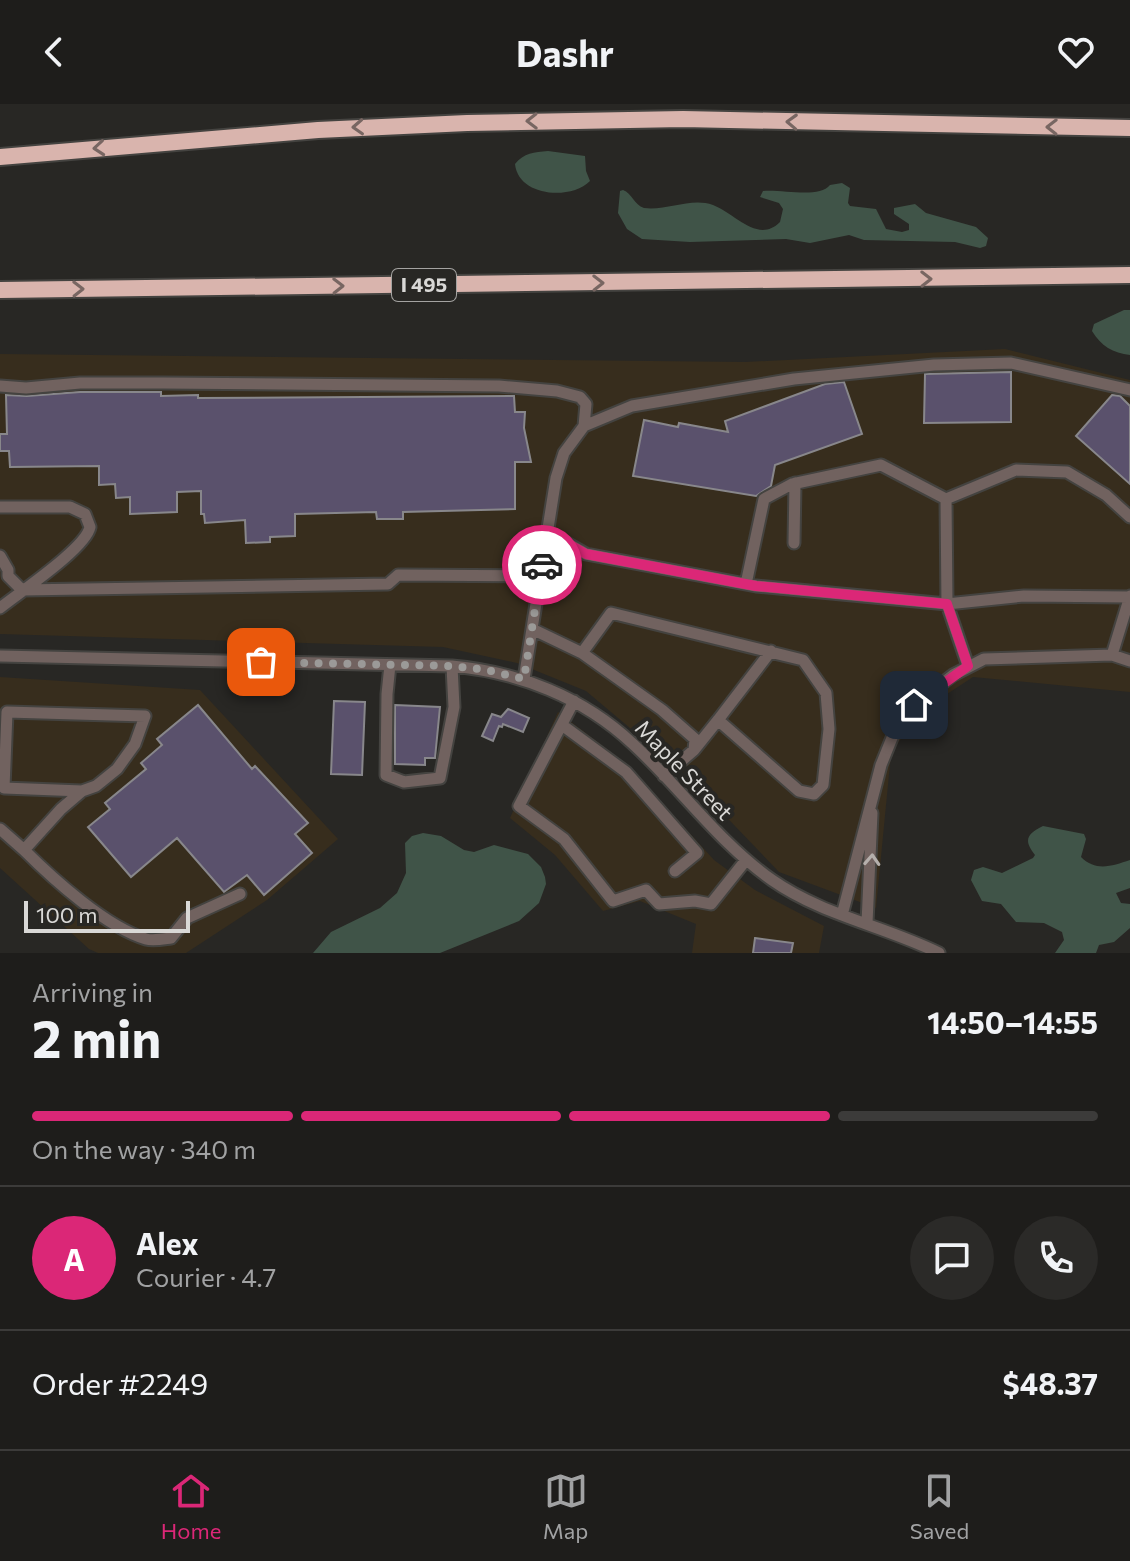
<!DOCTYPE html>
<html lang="en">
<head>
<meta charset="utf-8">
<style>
  body { margin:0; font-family:Commissioner,sans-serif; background:#2b2a28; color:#f1f3f6; height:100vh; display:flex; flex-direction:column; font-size:30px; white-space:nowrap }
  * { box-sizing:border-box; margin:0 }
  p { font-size:26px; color:#a1a2a3 }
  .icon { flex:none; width:44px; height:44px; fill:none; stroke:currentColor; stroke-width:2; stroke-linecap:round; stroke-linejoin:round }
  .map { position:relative; height:849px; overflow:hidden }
  .drawer { display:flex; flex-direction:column; background:#1e1d1b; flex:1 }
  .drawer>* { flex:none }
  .scale { position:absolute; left:24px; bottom:20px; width:166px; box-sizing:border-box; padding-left:8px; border:4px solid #d9d8d6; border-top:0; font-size:22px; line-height:28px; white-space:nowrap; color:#d9d8d6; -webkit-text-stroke:6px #282724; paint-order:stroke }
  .pin { position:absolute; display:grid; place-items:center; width:68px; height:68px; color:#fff; margin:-34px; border-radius:16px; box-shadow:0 4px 12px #0006 }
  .courier { position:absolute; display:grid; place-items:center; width:80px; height:80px; margin:-40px; border:6px solid #db2777; border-radius:50%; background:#fff; color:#222; box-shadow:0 2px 10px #0007 }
  .head em { font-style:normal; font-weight:700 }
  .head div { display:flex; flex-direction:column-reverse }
  .head { display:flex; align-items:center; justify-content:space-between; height:136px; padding:0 32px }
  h1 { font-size:52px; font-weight:700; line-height:60px }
  .bar { display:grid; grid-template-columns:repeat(4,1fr); gap:12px 8px; align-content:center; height:96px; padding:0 32px }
  .bar i { height:10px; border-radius:6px; background:#3c3b3a }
  .bar .current { background:#db2777 }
  .bar p { grid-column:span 4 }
  .line { display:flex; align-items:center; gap:20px; padding:0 32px; border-top:2px solid #3c3b3a }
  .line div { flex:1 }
  .round { display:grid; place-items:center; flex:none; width:84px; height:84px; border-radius:42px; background:#2b2a28 }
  header { display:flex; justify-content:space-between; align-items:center; height:104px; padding:0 32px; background:#1e1d1b; font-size:36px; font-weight:700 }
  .dock { display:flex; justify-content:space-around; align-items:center; height:112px; border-top:2px solid #3c3b3a; background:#1e1d1b; font-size:22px; color:#a1a2a3 }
  .dock a { display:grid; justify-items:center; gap:4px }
  .dock .current { color:#db2777 }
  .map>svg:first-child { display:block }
  .industrial { fill:#372d1d }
  .green { fill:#405448 }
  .building { fill:#5a516c; stroke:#88878b; stroke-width:2 }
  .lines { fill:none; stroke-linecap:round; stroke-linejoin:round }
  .minor-casing { stroke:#444340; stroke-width:15 }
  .highway-casing { stroke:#444340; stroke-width:20 }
  .minor { stroke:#71625f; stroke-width:11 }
  .highway { stroke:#d9b4ad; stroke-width:16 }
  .oneway { stroke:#786662 }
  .oneway2 { stroke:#b5afac }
  .done { stroke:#9b9a98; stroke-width:8; stroke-dasharray:0 14.4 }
  .route { stroke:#db2777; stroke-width:10 }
  .labels { text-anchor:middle; stroke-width:8; stroke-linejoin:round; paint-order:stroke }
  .shield { fill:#282724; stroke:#a4a3a1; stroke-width:2 }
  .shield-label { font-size:20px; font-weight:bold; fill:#d9d8d6 }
  .street-label { font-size:22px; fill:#d9d8d6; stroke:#282724 }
</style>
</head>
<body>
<header><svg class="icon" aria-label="back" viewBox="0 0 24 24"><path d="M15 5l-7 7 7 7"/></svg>Dashr<svg class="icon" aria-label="heart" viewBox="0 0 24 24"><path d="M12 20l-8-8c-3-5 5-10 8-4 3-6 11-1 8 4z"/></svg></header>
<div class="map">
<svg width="1130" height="849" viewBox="0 0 1130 849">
  <rect width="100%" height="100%" fill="#282724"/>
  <!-- industrial -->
  <path class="industrial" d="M1005,245L1130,276V588L973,573L918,609L891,650L876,804L779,768L687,672L586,587L517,559L443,543L0,530V250L745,258Z
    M0,573L200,586L338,735L267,796L186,849H98L89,845L0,764Z
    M558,608L628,661L714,756L755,786L824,822L819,849H692L696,820L640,797L603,807L555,751L510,714Z"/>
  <!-- green -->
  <path class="green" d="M548,47L585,52L586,67L590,77C570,97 518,92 515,60C524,49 534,48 548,47Z
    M842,79L850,84L848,99L850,102L876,105L886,125L902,128L909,126V120L894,110V104L915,100L926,109L976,123L988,134L986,142L980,144L955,138L864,136L849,131L810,139L786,135L690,138L642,135L627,125L618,109L620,87L623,86C632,89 634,101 644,104C667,107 691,93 713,101C736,110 758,140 780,118L783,105L779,99L760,93L763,87C782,85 819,95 830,81Z
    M1124,206H1130V251C1113,249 1101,242 1092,227L1094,220Z
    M1043,722L1084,730L1086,735L1081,753C1096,768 1112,762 1130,756V784L1116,789L1121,799L1130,800V824L1114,838L1099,841L1096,849H1055L1064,836L1062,828L1044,819L1016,818L1001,800L982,797L971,776L974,766L983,763L1002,769L1033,754L1035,751C1023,736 1027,730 1043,722Z
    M423,729L441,732L464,746L474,748L494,741L528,750L541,763L545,773L546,780L539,799L519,817L440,849H313L331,828L380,804L397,789L406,769L405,739L412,732Z"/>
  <!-- building -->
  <path class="building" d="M1011,268V318L924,319L925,270Z
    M844,278L862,330L775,361L771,382L756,392L633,372L644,316L678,323L679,319L728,328L725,317L825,280Z
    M80,288H161V292L198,291V294L514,292L515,308H525L524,324L531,358H515V405L403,408V415H377L376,408L295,410V432L270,433V438L246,439L245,416L205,419L204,410H201V387L177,388V408L130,410V393L116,394L115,380L99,381V362L10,363L9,347H0V330H7L6,291L27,292Z
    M1112,291L1120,292L1130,302V380L1076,332Z
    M334,597L365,598L362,671L331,670Z
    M198,601L252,665L255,662L308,719L295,730L312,749L264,791L247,771L224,788L177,734L131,773L88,723L110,705L105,699L146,665L141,659L162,641L157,635Z
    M395,601L440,603L435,654H425V661L395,660Z
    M508,605L529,614L523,628L503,620L502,623L499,622L493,637L482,632L492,610L501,613Z
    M755,834L793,839L791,849H753Z"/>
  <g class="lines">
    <!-- minor casing -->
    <g class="minor-casing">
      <path id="minor" d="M0,282L26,284L80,279H163L499,282L557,287L580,293L586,300L584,322
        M946,395L1016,366L1067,368L1106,391L1130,413
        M0,403H70L85,410L90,423C86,444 20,488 0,504
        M545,439L565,438L586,450L756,482L947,500L946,395L881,361L792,380L764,395L746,480
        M794,439L795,379
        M0,452L8,466V472L22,486L388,480L398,471L540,472
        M532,525L582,549L662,606L695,635L694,646L664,672
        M582,549L611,509L803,556L826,589L829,625L823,681L814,690L799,687L718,616L694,646
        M1112,551L1130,492
        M0,552L452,562C519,568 583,593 633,640C681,684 718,738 772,776C822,811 884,822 939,849
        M390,561L387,590L386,671L404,678L440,674L454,603L452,562
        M968,562L947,500L1024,492L1130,493
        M524,575L556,374L564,349L584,322L632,302L794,275L934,261L1011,259L1130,286
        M574,597L519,702L564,735L613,797L646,786L659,800L695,797L711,800L746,756
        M718,616L771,547
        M562,621L626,668L697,749L675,767
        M0,725L24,746L61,705L82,687L96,682L117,665L135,640L145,612L7,608L4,684L82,687
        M24,746C53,775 106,823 146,835C153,837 163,835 171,834L187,814L240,790
        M842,811L881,661L896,624L914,601L953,571L984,555L1112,551L1130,557
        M867,819L872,709"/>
    </g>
    <!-- highway casing -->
    <g class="highway-casing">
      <path id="highway" d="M0,53L318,26L467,19L683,15L1130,24
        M0,186L1130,171"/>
    </g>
    <!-- minor -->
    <use href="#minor" class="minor"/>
    <!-- highway -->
    <use href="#highway" class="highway"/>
  </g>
  <!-- one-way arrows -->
  <defs><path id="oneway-chevron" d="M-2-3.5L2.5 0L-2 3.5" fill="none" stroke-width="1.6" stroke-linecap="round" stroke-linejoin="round" transform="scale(2)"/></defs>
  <g class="oneway">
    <use href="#oneway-chevron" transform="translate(532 17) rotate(179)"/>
    <use href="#oneway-chevron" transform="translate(792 18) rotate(-178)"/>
    <use href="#oneway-chevron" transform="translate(358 23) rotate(177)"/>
    <use href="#oneway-chevron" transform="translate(1052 23) rotate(-179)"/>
    <use href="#oneway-chevron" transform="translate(99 44) rotate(175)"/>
    <use href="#oneway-chevron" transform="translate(926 175) rotate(-1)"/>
    <use href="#oneway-chevron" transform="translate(598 179) rotate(-1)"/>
    <use href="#oneway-chevron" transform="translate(338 182) rotate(-1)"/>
    <use href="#oneway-chevron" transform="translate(78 185) rotate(-1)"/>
  </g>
  <use class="oneway2" href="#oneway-chevron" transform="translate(872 756) rotate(-87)"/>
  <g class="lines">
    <!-- done -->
    <path class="done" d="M261,558L452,562L487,566L524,575L542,461"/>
    <!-- route -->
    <path class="route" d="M542,461L545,439L565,438L586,450L756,482L947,500L968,562L914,601"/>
  </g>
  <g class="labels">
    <!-- shield labels -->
    <rect class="shield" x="392" y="165" width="64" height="32" rx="6"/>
    <g class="shield-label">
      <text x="424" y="188">I 495</text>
    </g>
    <!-- street labels -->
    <g class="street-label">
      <text transform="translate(684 666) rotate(46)" y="8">Maple Street</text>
    </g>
  </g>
</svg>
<div class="scale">100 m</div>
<div class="pin" style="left:261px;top:558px;background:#ea580c"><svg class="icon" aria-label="bag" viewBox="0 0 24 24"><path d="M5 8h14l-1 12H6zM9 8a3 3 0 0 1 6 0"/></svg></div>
<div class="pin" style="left:914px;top:601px;background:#1f2937"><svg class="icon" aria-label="home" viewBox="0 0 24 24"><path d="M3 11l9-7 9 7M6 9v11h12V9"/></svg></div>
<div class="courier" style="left:542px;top:461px"><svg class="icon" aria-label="car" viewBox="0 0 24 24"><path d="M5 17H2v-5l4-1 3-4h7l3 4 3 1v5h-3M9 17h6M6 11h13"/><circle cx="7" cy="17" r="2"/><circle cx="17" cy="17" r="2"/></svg></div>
</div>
<section class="drawer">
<div class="head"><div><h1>2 min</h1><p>Arriving in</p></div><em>14:50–14:55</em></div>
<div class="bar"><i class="current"></i><i class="current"></i><i class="current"></i><i></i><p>On the way · 340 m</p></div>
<div class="line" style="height:144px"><b class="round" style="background:#db2777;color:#fff">A</b><div><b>Alex</b><p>Courier · 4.7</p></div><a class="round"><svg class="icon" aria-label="chat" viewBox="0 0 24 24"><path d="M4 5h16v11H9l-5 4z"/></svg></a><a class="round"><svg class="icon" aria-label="phone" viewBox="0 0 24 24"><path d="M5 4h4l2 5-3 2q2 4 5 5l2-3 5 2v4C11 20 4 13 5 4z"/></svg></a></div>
<div class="line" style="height:104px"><div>Order #2249</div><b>$48.37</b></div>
</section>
<nav class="dock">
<a class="current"><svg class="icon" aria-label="home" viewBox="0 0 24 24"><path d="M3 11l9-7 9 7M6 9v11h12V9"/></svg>Home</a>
<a><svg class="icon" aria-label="map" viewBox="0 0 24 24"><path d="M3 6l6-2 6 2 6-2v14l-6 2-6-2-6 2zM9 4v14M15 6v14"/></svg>Map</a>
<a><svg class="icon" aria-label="saved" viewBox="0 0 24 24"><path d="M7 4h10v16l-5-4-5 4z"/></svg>Saved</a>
</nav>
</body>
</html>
